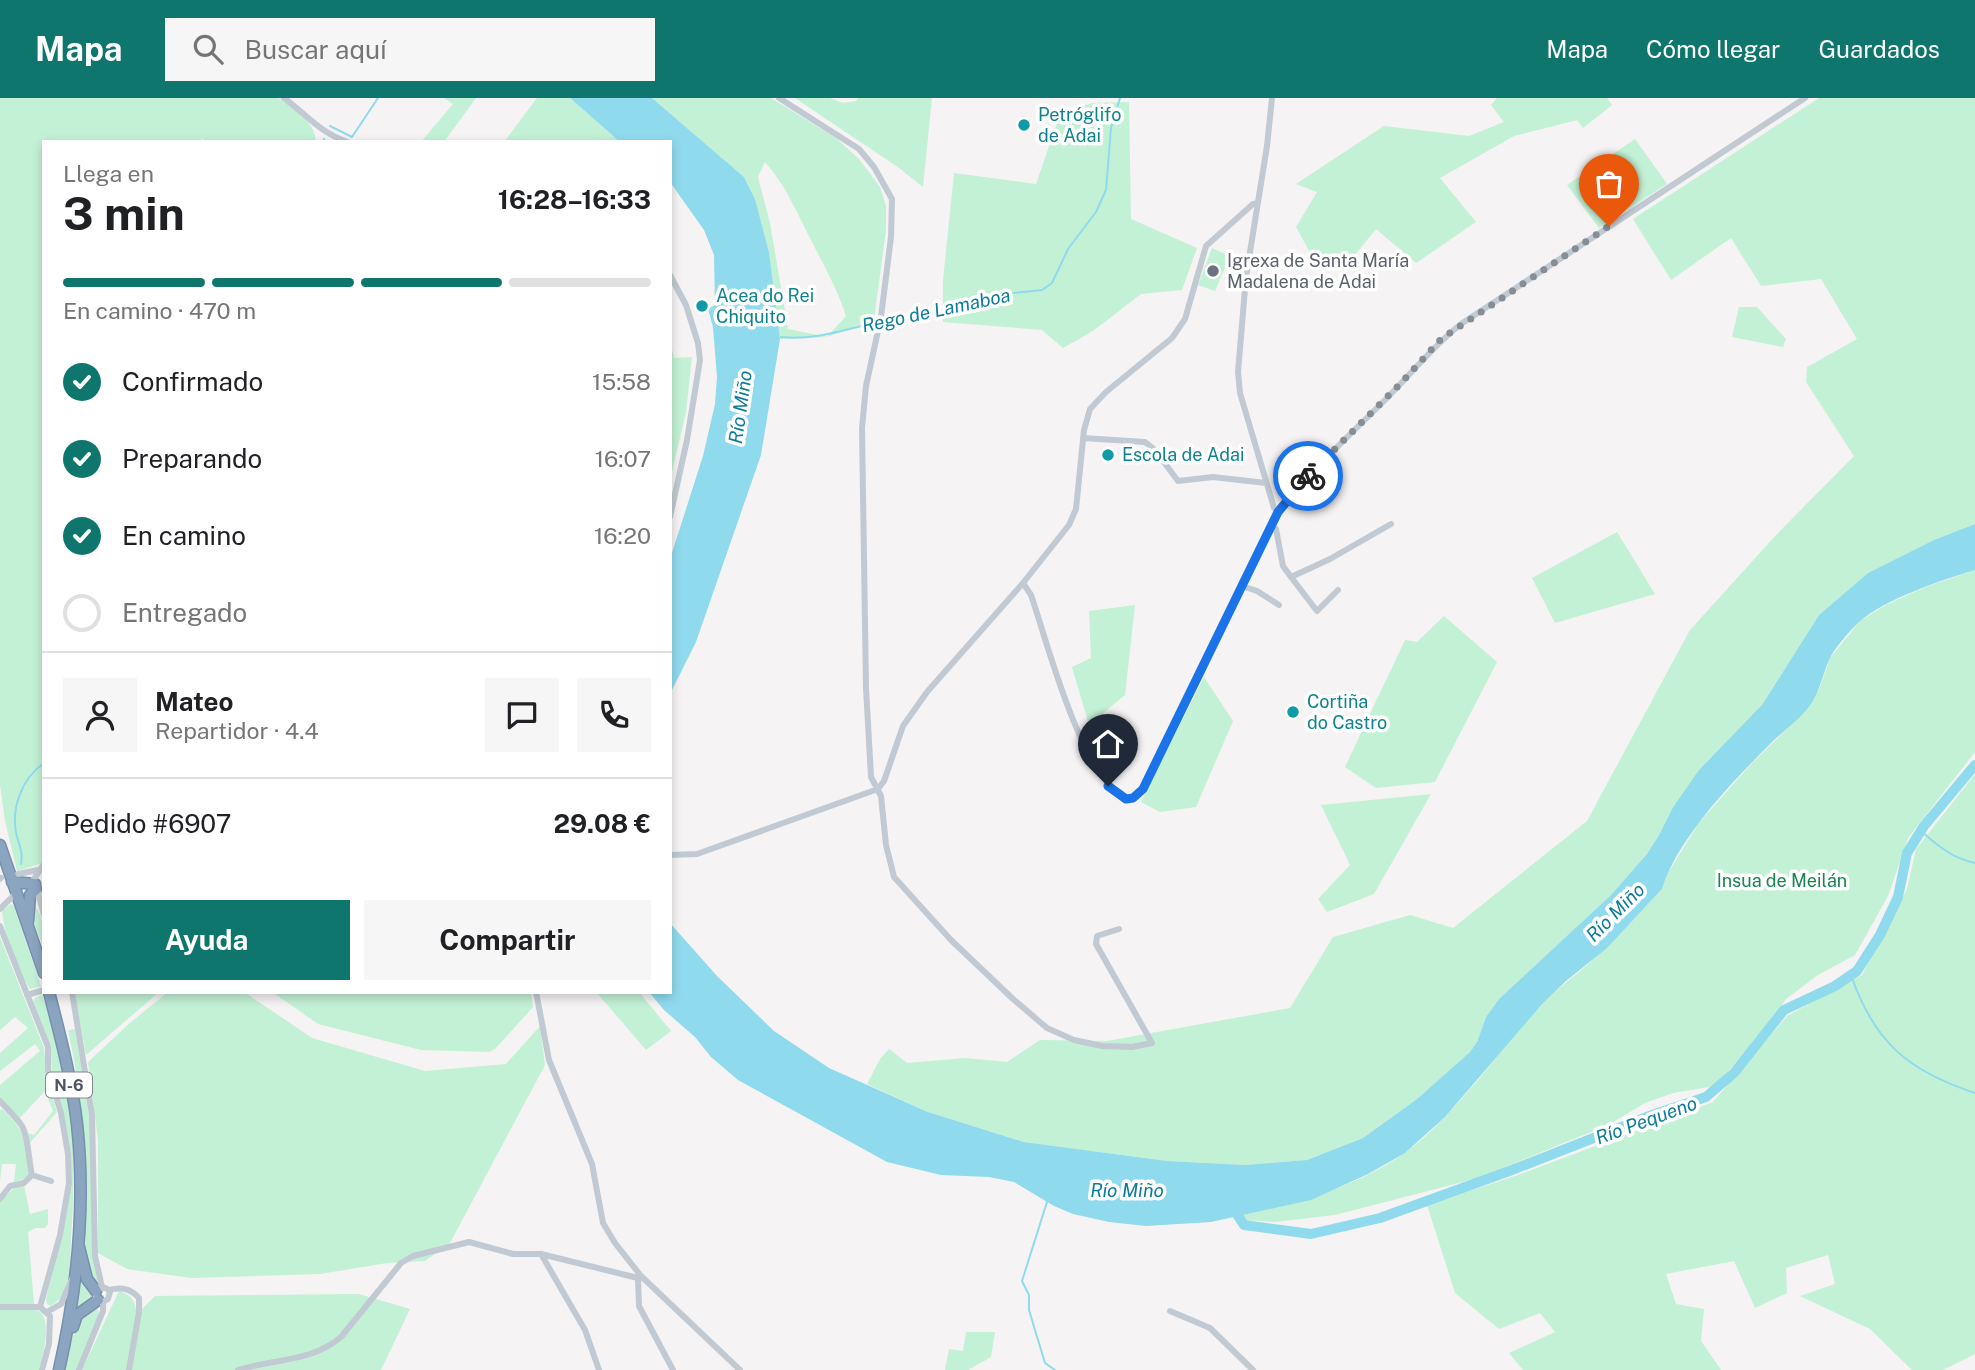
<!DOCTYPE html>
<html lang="es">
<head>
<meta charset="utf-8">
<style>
  body { margin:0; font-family:"Public Sans",sans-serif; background:#f6f6f6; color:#202124; height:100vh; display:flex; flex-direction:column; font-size:26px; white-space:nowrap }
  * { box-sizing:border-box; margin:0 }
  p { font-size:23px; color:#757577 }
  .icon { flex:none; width:38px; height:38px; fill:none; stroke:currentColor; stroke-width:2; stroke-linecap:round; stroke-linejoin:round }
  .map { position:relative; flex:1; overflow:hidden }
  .details { position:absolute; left:42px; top:42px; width:630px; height:854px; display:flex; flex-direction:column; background:#fff; border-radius:0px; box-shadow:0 4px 10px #0003 }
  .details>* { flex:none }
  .pin { position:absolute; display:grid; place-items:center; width:60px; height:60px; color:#fff; margin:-72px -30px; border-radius:50% 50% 50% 0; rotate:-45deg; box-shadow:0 0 7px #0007 }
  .pin .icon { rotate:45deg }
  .courier { position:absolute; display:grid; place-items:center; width:70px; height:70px; margin:-35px; border:5px solid #1a73e8; border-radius:50%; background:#fff; color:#222; box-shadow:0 2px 9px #0007 }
  .head em { font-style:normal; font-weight:700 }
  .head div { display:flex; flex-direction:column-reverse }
  .head { display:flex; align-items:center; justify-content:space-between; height:119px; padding:0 21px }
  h1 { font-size:46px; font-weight:700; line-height:52px }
  .bar { display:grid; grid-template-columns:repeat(4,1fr); gap:10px 7px; align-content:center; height:84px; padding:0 21px }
  .bar i { height:9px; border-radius:5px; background:#e0e0e0 }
  .bar .selected { background:#0f766e }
  .bar p { grid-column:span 4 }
  .line { display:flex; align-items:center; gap:18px; padding:0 21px; border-top:2px solid #e0e0e0 }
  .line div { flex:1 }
  .round { display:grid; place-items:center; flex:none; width:74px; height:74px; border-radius:0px; background:#f6f6f6 }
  ol { padding:0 21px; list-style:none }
  li { display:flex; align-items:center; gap:21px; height:77px }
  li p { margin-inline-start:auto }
  li .icon { padding:7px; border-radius:50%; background:#0f766e; color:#fff; stroke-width:4 }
  li:last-child { color:#757577 }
  li i { width:38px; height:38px; border:4px solid #e0e0e0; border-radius:50% }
  .button { display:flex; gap:14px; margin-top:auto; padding:14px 21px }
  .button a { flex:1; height:80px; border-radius:0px; background:#0f766e; color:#fff; font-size:28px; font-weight:700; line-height:80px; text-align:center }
  .button a+a { background:#f6f6f6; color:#202124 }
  header { display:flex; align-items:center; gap:42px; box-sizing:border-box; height:98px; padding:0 35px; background:#0f766e; color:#fff }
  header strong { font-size:33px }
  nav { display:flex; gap:38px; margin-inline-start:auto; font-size:24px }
  .search { width:490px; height:63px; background:#f6f6f6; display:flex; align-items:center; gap:18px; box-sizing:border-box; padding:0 24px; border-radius:0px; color:#757577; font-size:26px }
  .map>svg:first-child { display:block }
  .green { fill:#c3f1d5; fill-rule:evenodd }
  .water { fill:#90daee }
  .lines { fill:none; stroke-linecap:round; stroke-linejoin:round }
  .stream { stroke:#90daee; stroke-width:2 }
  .river { stroke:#90daee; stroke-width:10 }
  .highway-casing { stroke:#7690ad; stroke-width:13 }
  .minor { stroke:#c1cad2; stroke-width:6 }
  .highway { stroke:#8ba5c1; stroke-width:10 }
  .done { stroke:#868d94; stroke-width:7; stroke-dasharray:0 12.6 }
  .route { stroke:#1a73e8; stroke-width:9 }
  .culture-dot { fill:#0f9aa8; stroke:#fff; stroke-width:2.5 }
  .worship-dot { fill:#6b7280; stroke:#fff; stroke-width:2.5 }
  .labels { text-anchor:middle; stroke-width:7; stroke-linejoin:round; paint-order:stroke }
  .shield { fill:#fff; stroke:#808990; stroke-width:2 }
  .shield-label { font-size:16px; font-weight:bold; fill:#4a5661 }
  .culture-label { font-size:18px; fill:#0d838f; stroke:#fff; text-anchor:start }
  .worship-label { font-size:18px; fill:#5b616d; stroke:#fff; text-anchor:start }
  .park-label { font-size:18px; fill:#17864f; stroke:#fff }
  .water-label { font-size:19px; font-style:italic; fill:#0c7c9b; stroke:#fff }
</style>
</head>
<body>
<header>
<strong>Mapa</strong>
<div class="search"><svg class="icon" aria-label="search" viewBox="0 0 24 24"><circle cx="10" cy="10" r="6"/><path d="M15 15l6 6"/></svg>Buscar aquí</div>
<nav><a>Mapa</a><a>Cómo llegar</a><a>Guardados</a></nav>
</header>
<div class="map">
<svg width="1975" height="1272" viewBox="0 0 1975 1272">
  <rect width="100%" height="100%" fill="#f5f3f3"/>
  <!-- green -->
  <path class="green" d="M0,0H278C294,10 315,23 316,44H206L202,40L200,44H44V762L40,766L17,773L5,723L0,687Z
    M444,0H476L444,44H421L453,6Z
    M537,0H570L620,44H504Z
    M652,0H771L836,40L859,61L880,89L886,108V132L874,222L827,239L780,241L769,154L755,101L744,79ZM765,64C785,86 798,117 812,144C824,168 838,192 846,218L827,239L788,231L770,125L758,79Z
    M795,0H830L843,5L856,3L858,0H932L923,89L899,70Z
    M1497,0H1607L1612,7L1583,30L1577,22L1514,38L1440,80L1476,124L1416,165L1376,131L1345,169L1312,158L1296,129L1317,94L1296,86L1384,28L1469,38L1504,24L1491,7Z
    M1819,0H1975V426L1934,442L1868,475L1819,517L1762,607L1672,711L1659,737L1647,756L1611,797L1499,901L1486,919L1477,944L1470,954L1417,1001L1363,1040L1307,1062L1245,1067L1167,1063L1024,1044L928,1014L867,986L880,961L889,951L907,965L965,960L1007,964L1040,942L1107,943L1290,910L1333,839L1410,817L1453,830L1587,723L1690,532L1777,436L1854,358L1806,284L1807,269L1857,241L1821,181L1761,188L1731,140L1671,182L1633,121Z
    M1129,4L1131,121L1197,150L1182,192L1141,196L1093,233L1063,250L1042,232L943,224V182L954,75L1036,86L1061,14L1093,5Z
    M1635,41L1667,86L1599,130L1567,87Z
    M1212,150L1230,158L1215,193L1198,187Z
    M1739,209H1757L1786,241L1783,249L1732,239Z
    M670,243L674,260L692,259L686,314L670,382Z
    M1617,434L1655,496L1555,525L1532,480Z
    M1975,472V654L1908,740L1888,798L1855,857L1818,877L1786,901L1767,929L1715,988L1673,995L1645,1005L1608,1027L1478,1080L1335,1117L1275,1124L1244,1122L1241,1117C1308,1103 1380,1082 1430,1034C1471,995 1504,947 1543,905C1556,891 1573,880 1587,867C1614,843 1638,817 1662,791L1665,780L1698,726L1752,665L1795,623L1820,589L1830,560L1860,523L1886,507L1923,490Z
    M1135,507L1125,597L1089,627L1072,569L1091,560L1089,513Z
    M1444,518L1497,564L1435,684L1376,690L1345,669L1405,542L1417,544Z
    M1204,579L1233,623L1196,709L1160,714L1141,704Z
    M1975,676V1256L1943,1272H1912L1870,1231L1800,1198L1835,1186L1828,1157L1786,1170L1787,1195L1755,1210L1734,1163L1666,1176L1676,1206L1704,1211L1701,1243L1721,1272H1523L1509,1255L1555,1234L1540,1215L1499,1231L1455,1195L1427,1107L1515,1078L1713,1004L1787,918L1862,877L1907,791L1916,751Z
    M1431,696L1374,796L1327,814L1318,801L1350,767L1321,707Z
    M32,805C45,817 44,834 44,851L32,820Z
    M11,806L14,808L41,888L30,891C15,869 5,839 2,813Z
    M0,839L44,950L47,981L57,1014L29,1046L28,1035L34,1037L53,1013L45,993L18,1022L0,999V987L40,953L35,946L0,973V955L28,930L15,919L0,932Z
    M74,894H159L86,957Z
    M168,894H244L312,940L425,973L506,966L540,928L545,967L450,1145L425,1163L387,1165L320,1176L191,1180L127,1171L98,1155V1042L88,964L131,924Z
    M272,894H531L533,909L495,951L489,954L421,952L318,926Z
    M601,894H639L671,933L646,952L598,896Z
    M42,897C73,972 77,1060 71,1140C70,1162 73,1196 51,1208L47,1206L46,1201L67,1114L70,1087V1056L59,998L52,976L51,954L33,904L35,900Z
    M75,931L91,1030L92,1150L98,1187L91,1183L85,1149V1048L75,967L68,932Z
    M2,1011C28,1035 25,1043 29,1077L24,1081L14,1084L16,1066H2L0,1083V1012Z
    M17,1087H24L30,1116L48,1111V1126L45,1130H35L28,1134L34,1206H0V1104Z
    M82,1172L92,1198L77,1212Z
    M119,1193C133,1198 134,1202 137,1216L155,1198L359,1196L410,1211L381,1272H82Z
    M96,1206L99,1216L97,1221L76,1272H63L79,1218Z
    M0,1211C10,1211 24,1208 34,1211C55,1216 43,1257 39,1272H0Z
    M966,1234H995L991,1259L968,1272H945L949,1251L963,1253Z"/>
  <!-- water -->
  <path class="water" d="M570,0H652L744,79L755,101L769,154L780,241L761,357L696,544L670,596V461L703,358L715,306L717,279L713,229L708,211L715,207L714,157L704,132L670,84V44H620Z
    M1975,426V472C1942,482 1885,501 1859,524C1849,534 1835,549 1829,562C1823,576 1820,592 1811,606C1801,620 1786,631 1773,643C1735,681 1678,739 1662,791L1607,850L1566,883L1543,905L1445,1019L1405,1055L1368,1076L1311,1102L1211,1124L1146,1128L1109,1124L1073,1116L1054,1108L1014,1084L989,1079L941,1077L887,1064L738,982L711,959L695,939L664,912L649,894H670V825L717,878L774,933L829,970L928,1014L1024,1044L1167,1063L1245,1067L1307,1062L1363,1040L1417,1001L1470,954L1477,944L1486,919L1499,901L1611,797L1647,756L1659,737L1672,711L1699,672L1762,607L1819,517L1868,475L1934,442Z"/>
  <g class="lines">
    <!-- stream -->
    <path class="stream" d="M330,28L352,39L378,0
      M323,44L324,41
      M883,222L926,217L967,206L984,198L1042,192L1052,185L1068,151L1096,114L1106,92L1111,30L1120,0
      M781,239C813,243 846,231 878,224
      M1921,733C1938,748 1952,760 1975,765
      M21,766C23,755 20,749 17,739C10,712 21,681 44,665
      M1851,877C1874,944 1908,973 1975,995
      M1047,1104L1022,1183L1029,1197V1212L1045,1265L1055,1272"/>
    <!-- river -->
    <path class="river" d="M1231,1107L1244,1127L1311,1136L1380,1120L1512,1072L1652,1017L1706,999L1734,975L1784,912L1835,888L1857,873L1880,837L1898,799L1907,755L1924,728L1975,667"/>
    <!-- highway casing -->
    <g class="highway-casing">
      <path id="highway" d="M0,747L44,875
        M12,784L35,786
        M28,823L30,797L36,791
        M49,894C60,937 72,982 77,1026C86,1108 77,1192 59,1272
        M79,1149L87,1181L96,1193
        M73,1229L77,1217L98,1202"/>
    </g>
    <!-- minor -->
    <path class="minor" d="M284,0C307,17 320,35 348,44
      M779,0L859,51L874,69L892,101L891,139L881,219L866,288L862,330L866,590L871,679L881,698L886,747L894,779L951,842L1013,901L1047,930L1074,942L1102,948L1132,949L1152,945L1096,846L1097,838L1119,831
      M1272,0L1267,48L1246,179L1238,274L1240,295L1274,410L1278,414
      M670,177L686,207L698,245L700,262L687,342L670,419
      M1083,340L1145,344L1154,351L1178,383L1213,379L1266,385
      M1272,429L1276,431L1283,468L1291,479L1330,461L1391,426
      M1291,479L1317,513L1338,492
      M1023,485L1031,497C1049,549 1079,673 1126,701L1133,700L1143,691L1278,414C1310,373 1349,338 1386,301C1411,276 1433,248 1461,226L1805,0
      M1242,488L1257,493L1279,507
      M670,757L697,756L878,691L884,683L903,628L927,594L1023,485L1069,427L1076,411L1084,332L1090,311L1106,294L1172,240L1185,221L1206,148L1253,106L1258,105
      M44,766L34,781L44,817
      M18,776L38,772
      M0,781L1,780
      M0,811L15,796
      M0,828L48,949V972L61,1015L68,1056L69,1085L60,1137L40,1209L50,1218L49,1246L42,1272
      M72,894L92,1017L95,1158L102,1189
      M536,894L549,962L592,1066L603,1125L615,1145L641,1178L740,1272
      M27,897L44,892
      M0,1003C7,1011 16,1019 22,1028C28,1037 29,1065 32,1077L24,1085L10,1088L0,1101
      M32,1077L51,1083
      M541,1156L585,1232L599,1272
      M638,1180L639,1208L673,1272
      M100,1190H106L110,1194L108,1201L103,1204
      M109,1192C121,1189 130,1190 139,1200V1214L129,1272
      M0,1209H40
      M1170,1213L1210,1230L1253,1272
      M47,1214L61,1206L72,1181
      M79,1272L103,1213V1204L96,1199
      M238,1272C273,1261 312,1264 341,1239L401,1165L413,1158L469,1144L513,1156H541L638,1180L641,1178"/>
    <!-- highway -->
    <use href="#highway" class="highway"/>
  </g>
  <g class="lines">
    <!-- done -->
    <path class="done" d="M1308,378L1402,284L1441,241L1609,128"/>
    <!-- route -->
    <path class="route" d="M1108,688L1126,701L1133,700L1143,691L1278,414L1308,378"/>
  </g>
  <!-- markers -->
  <g class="culture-dot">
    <circle cx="1024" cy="27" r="7"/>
    <circle cx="702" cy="208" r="7"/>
    <circle cx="1108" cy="357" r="7"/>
    <circle cx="1293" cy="614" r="7"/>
  </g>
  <circle class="worship-dot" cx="1213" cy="173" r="7"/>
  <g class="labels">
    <!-- shield labels -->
    <rect class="shield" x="46" y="974.5" width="46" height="25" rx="5"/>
    <g class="shield-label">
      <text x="69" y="993">N-6</text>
    </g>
    <!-- culture labels -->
    <g class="culture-label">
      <text x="1038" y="23">Petróglifo<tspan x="1038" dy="21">de Adai</tspan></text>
      <text x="716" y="204">Acea do Rei<tspan x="716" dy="21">Chiquito</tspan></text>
      <text x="1122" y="363">Escola de Adai</text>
      <text x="1307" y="610">Cortiña<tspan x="1307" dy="21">do Castro</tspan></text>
    </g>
    <!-- worship labels -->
    <g class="worship-label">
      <text x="1227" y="169">Igrexa de Santa María<tspan x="1227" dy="21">Madalena de Adai</tspan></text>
    </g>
    <!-- park labels -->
    <g class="park-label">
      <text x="1782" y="789">Insua de Meilán</text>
    </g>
    <!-- water labels -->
    <g class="water-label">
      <text transform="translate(936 212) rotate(-12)" y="7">Rego de Lamaboa</text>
      <text transform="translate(740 309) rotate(-82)" y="7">Río Miño</text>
      <text transform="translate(1615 814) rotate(-45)" y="7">Río Miño</text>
      <text transform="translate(1646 1022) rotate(-20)" y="7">Río Pequeno</text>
      <text x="1127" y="1099">Río Miño</text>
    </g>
  </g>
</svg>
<div class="pin" style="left:1609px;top:128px;background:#ea580c"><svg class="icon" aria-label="bag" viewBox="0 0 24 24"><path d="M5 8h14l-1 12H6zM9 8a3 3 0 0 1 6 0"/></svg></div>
<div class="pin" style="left:1108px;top:688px;background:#1f2937"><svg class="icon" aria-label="home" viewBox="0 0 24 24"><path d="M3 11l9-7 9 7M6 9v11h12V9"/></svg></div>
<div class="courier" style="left:1308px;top:378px"><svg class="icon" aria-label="bike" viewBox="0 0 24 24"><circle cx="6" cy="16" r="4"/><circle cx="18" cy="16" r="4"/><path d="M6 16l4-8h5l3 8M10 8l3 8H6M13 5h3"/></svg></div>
<section class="details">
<div class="head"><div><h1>3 min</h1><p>Llega en</p></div><em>16:28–16:33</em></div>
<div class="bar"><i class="selected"></i><i class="selected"></i><i class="selected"></i><i></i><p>En camino · 470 m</p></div>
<ol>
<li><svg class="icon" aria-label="check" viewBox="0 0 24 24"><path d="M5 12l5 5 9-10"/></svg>Confirmado<p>15:58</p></li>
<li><svg class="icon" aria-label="check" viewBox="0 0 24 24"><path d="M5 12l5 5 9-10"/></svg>Preparando<p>16:07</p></li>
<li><svg class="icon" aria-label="check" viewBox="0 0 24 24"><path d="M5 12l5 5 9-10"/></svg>En camino<p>16:20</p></li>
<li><i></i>Entregado</li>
</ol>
<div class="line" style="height:126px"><a class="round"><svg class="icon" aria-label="person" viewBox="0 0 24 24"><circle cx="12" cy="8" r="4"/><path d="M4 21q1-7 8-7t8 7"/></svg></a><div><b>Mateo</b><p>Repartidor · 4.4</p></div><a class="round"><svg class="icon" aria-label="chat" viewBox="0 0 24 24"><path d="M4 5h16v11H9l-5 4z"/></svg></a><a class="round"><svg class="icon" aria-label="phone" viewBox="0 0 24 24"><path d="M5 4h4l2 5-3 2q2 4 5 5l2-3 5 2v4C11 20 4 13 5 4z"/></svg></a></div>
<div class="line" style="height:91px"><div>Pedido #6907</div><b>29.08 €</b></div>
<div class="button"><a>Ayuda</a><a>Compartir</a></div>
</section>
</div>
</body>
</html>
